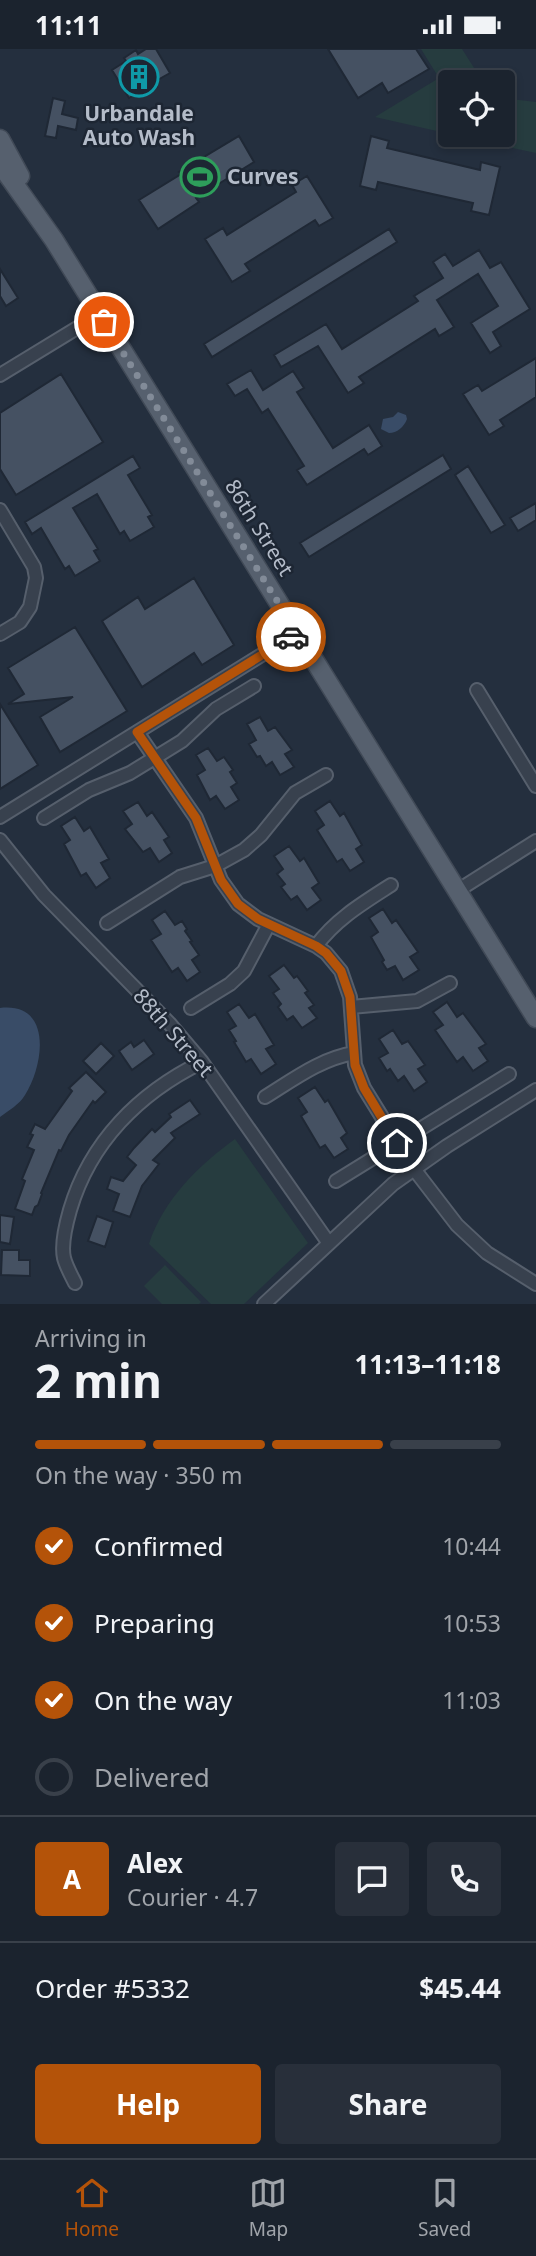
<!DOCTYPE html>
<html lang="en">
<head>
<meta charset="utf-8">
<style>
  body { margin:0; font-family:"Noto Sans",sans-serif; background:#282f3a; color:#f1f3f6; height:100vh; display:flex; flex-direction:column; font-size:26px; white-space:nowrap }
  * { box-sizing:border-box; margin:0 }
  p { font-size:23px; color:#a0a4aa }
  .icon { flex:none; width:38px; height:38px; fill:none; stroke:currentColor; stroke-width:2; stroke-linecap:round; stroke-linejoin:round }
  .map { position:relative; height:1255px; overflow:hidden }
  .drawer { display:flex; flex-direction:column; background:#1b232e; flex:1 }
  .drawer>* { flex:none }
  .buttons { position:absolute; left:438px; top:21px; display:grid; gap:14px }
  .buttons a { display:grid; place-items:center; width:77px; height:77px; border-radius:7px; background:#1b232e; box-shadow:0 4px 10px #0003,0 0 0 2px #39404a; font-size:35px }
  .pin { position:absolute; display:grid; place-items:center; width:60px; height:60px; color:#fff; margin:-30px; border:4px solid #fff; border-radius:50%; box-shadow:0 2px 7px #0007 }
  .courier { position:absolute; display:grid; place-items:center; width:70px; height:70px; margin:-35px; border:5px solid #b45309; border-radius:50%; background:#fff; color:#222; box-shadow:0 2px 9px #0007 }
  .head em { font-style:normal; font-weight:700 }
  .head div { display:flex; flex-direction:column-reverse }
  .head { display:flex; align-items:center; justify-content:space-between; height:119px; padding:0 35px }
  h1 { font-size:46px; font-weight:700; line-height:52px }
  .bar { display:grid; grid-template-columns:repeat(4,1fr); gap:10px 7px; align-content:center; height:84px; padding:0 35px }
  .bar i { height:9px; border-radius:5px; background:#39404a }
  .bar .selected { background:#b45309 }
  .bar p { grid-column:span 4 }
  .line { display:flex; align-items:center; gap:18px; padding:0 35px; border-top:2px solid #39404a }
  .line div { flex:1 }
  .round { display:grid; place-items:center; flex:none; width:74px; height:74px; border-radius:7px; background:#282f3a }
  ol { padding:0 35px; list-style:none }
  li { display:flex; align-items:center; gap:21px; height:77px }
  li p { margin-inline-start:auto }
  li .icon { padding:7px; border-radius:50%; background:#b45309; color:#fff; stroke-width:4 }
  li:last-child { color:#a0a4aa }
  li i { width:38px; height:38px; border:4px solid #39404a; border-radius:50% }
  .action { display:flex; gap:14px; margin-top:auto; padding:14px 35px }
  .action a { flex:1; height:80px; border-radius:7px; background:#b45309; color:#fff; font-size:28px; font-weight:700; line-height:80px; text-align:center }
  .action a+a { background:#282f3a; color:#f1f3f6 }
  .status { display:flex; justify-content:space-between; align-items:center; height:49px; padding:0 35px; background:#1b232e; direction:ltr }
  .status svg { height:19px; fill:currentColor }
  .dock { display:flex; justify-content:space-around; align-items:center; height:98px; border-top:2px solid #39404a; background:#1b232e; font-size:19px; color:#a0a4aa }
  .dock a { display:grid; justify-items:center; gap:4px }
  .dock .selected { color:#b45309 }
  .map>svg:first-child { display:block }
  .green { fill:#263c3f }
  .water { fill:#394c67 }
  .building { fill:#455162; stroke:#1f2835; stroke-width:2 }
  .lines { fill:none; stroke-linecap:round; stroke-linejoin:round }
  .minor-casing { stroke:#565f6c; stroke-width:16 }
  .primary-casing { stroke:#414a57; stroke-width:21 }
  .minor { stroke:#38414e; stroke-width:12 }
  .primary { stroke:#56606e; stroke-width:18 }
  .done { stroke:#828b98; stroke-width:7; stroke-dasharray:0 12.6 }
  .route { stroke:#b45309; stroke-width:9 }
  .labels { text-anchor:middle; stroke-width:5; stroke-linejoin:round; paint-order:stroke }
  .poi-label { font-size:21px; font-weight:bold; fill:#b4bcc9; stroke:#1d2633 }
  .street-label { font-size:21px; fill:#b4bcc9; stroke:#1d2633 }
</style>
</head>
<body>
<div class="status"><b>11:11</b><svg viewBox="0 0 49 12"><path d="M0 12V9h3v3zM5 12V6h3v6zM10 12V3h3v9zM15 12V0h3v12zM26 1h20v11H26zM47 4h2v5h-2z"/></svg></div>
<div class="map">
<svg width="536" height="1255" viewBox="0 0 536 1255">
  <rect width="100%" height="100%" fill="#242f3e"/>
  <!-- green -->
  <path class="green" d="M421,0H462L483,33H450V85L375,68L439,29Z
    M502,49L536,53V104L453,86H502Z
    M235,1090L308,1194L244,1255H211L149,1195C163,1151 199,1116 235,1090Z
    M165,1216L201,1253L199,1255H162L144,1237Z"/>
  <!-- water -->
  <path class="water" d="M398,363L406,366L407,370C404,378 397,384 389,384L381,380L383,370L393,368Z
    M0,959C53,953 44,1016 25,1046C20,1055 8,1062 0,1068Z"/>
  <!-- building -->
  <path class="building" d="M146,0H156L170,24L154,33L157,38L147,45L144,40L129,49L112,21L126,12L124,9L136,1L138,5Z
    M328,0H416L429,20L388,44L382,34L358,49Z
    M53,49L65,52L62,65L78,69L76,81L58,77L56,89L45,87Z
    M239,87L254,113L196,149L199,153L158,180L139,151L181,125L179,123Z
    M371,87L389,92L387,99L480,121L481,113L500,118L489,166L471,162L473,154L378,133L376,141L360,137Z
    M307,127L333,169L319,177L315,171L245,215L250,222L232,233L205,190L223,179L227,186L296,143L292,136Z
    M389,180L397,193L212,308L204,295Z
    M479,201L490,219L501,213L530,260L493,283L501,297L490,304L471,274L498,257L478,225L437,251L454,278L439,287L435,280L359,328L364,334L348,344L318,297L281,318L274,306L326,275L342,300L418,252L414,247L443,229L433,213L445,205L453,217Z
    M0,220L18,249L6,257L0,247Z
    M536,309V348L500,371L504,377L489,386L463,345L478,336L482,342Z
    M251,321L263,341L293,322L304,339L297,343L333,399L369,376L382,397L368,406L364,400L307,436L297,421L304,417L268,360L262,364L247,340L235,347L227,335Z
    M61,325L103,393L16,446L0,420V364Z
    M443,406L451,420L309,508L300,494Z
    M133,407L140,419L128,426L152,466L148,468L154,478L130,492L124,482L120,485L97,445L73,459L98,500L94,502L100,512L75,527L69,517L65,520L41,479L32,485L25,473Z
    M468,417L505,476L491,484L455,426Z
    M536,454V471L518,482L510,469Z
    M194,529L234,596L202,616L194,604L142,638L102,572L138,548L145,560Z
    M75,578L127,662L60,703L40,668L73,648L8,655L24,645L8,619Z
    M0,655L38,716L0,740Z
    M260,668L268,682L275,678L292,701L285,705L294,718L280,726L272,713L266,717L260,707L257,708L249,695L256,691L247,675Z
    M208,699L217,712L224,708L233,721L230,723L237,734L231,738L239,751L225,760L216,747L210,751L197,726L205,721L196,706Z
    M330,752L340,767L344,764L362,796L356,800L364,813L350,822L342,810L337,813L317,781L324,776L315,762Z
    M138,753L147,767L152,763L169,788L164,791L172,804L159,813L150,799L143,803L125,780L132,775L123,762Z
    M75,768L84,782L90,778L109,810L101,814L110,829L96,839L86,824L81,827L64,795L70,791L61,777Z
    M289,797L300,812L304,809L319,834L312,839L321,851L307,861L297,847L291,851L281,838L285,835L277,825L283,820L274,807Z
    M383,860L392,874L396,871L418,903L410,908L419,921L403,931L395,917L387,921L382,913L384,911L371,888L378,883L369,869Z
    M165,862L175,876L182,872L187,880L185,882L192,892L190,893L199,906L192,911L200,923L187,932L178,919L172,923L151,891L161,885L152,871Z
    M284,916L294,929L297,927L308,942L305,944L314,956L309,959L317,969L302,979L293,967L287,971L278,958L281,955L273,944L279,940L269,927Z
    M447,953L457,968L463,964L486,995L479,999L488,1012L473,1022L463,1008L457,1013L435,981L443,976L433,963Z
    M239,955L249,969L255,965L274,996L266,1000L276,1015L261,1025L251,1010L246,1013L234,993L236,992L229,981L236,977L227,963Z
    M393,981L402,995L408,992L425,1016L418,1020L427,1033L414,1042L404,1027L398,1032L390,1020L387,1022L379,1009L388,1004L379,990Z
    M144,991L154,1005L132,1021L119,1002L131,993L134,998Z
    M101,994L114,1007L96,1025L83,1012Z
    M86,1023L106,1043L95,1054L93,1052L69,1086L61,1102L59,1101L41,1144L42,1145L38,1156L35,1158L32,1166L15,1160L25,1132L22,1130L34,1101L27,1098L33,1086L30,1085L35,1075L45,1080L72,1042L69,1039Z
    M315,1038L325,1053L328,1051L347,1084L341,1089L348,1100L334,1109L325,1096L320,1099L301,1067L307,1063L298,1049Z
    M190,1051L200,1065L171,1084L175,1089L153,1111L159,1115L142,1137L130,1168L113,1162L119,1145L107,1140L111,1128L123,1132L136,1116L127,1108L134,1099L152,1080L155,1083L171,1068L169,1065Z
    M0,1166L14,1168L10,1195L0,1193Z
    M97,1167L113,1173L105,1198L88,1192Z
    M2,1201H19V1211H30V1227L1,1226Z"/>
  <g class="lines">
    <!-- minor casing -->
    <g class="minor-casing">
      <path id="minor" d="M0,326L100,265
        M0,461L34,518L36,529L30,558L20,573L0,585
        M477,641L536,737
        M137,683L196,769L221,831L238,855L258,870L316,897L326,904L341,922L350,948L355,1016L364,1039L414,1120L457,1176L487,1204L536,1235
        M0,768L297,584
        M44,769L89,741L130,724L182,692L216,660L254,637
        M0,791L44,846L169,974L202,1013L328,1193
        M457,842L536,792
        M107,874L180,828L215,817L244,801L261,786L295,744L326,726
        M316,897C336,870 363,854 391,836
        M351,958L417,952L450,934
        M191,959L230,935L244,922L269,875
        M265,1048C294,1030 320,1010 354,1004
        M336,1132L509,1025
        M75,1234C71,1226 66,1217 64,1209C61,1196 66,1175 70,1161C90,1093 139,1044 202,1013
        M264,1255L393,1135L447,1097L536,1041"/>
    </g>
    <!-- primary casing -->
    <g class="primary-casing">
      <path id="primary" d="M0,90L20,127
        M0,115L54,191L536,969"/>
    </g>
    <!-- minor -->
    <use href="#minor" class="minor"/>
    <!-- primary -->
    <use href="#primary" class="primary"/>
  </g>
  <g class="lines">
    <!-- done -->
    <path class="done" d="M104,273L297,584L291,588"/>
    <!-- route -->
    <path class="route" d="M291,588L137,683L196,769L221,831L238,855L258,870L316,897L326,904L341,922L350,948L355,1016L364,1039L397,1094"/>
  </g>
  <!-- icons -->
  <defs>
    <g id="building-ring" transform="scale(2.0125)"><circle r="9.5" fill="#1d2633" stroke="#0f9aa8" stroke-width="1.5"/><path d="M-4-6H4V6H1V3H-1V6H-4ZM-2.5-4.3h1.7v1.8h-1.7ZM.8-4.3h1.7v1.8H.8ZM-2.5-1h1.7V.8h-1.7ZM.8-1h1.7V.8H.8Z" fill="#0f9aa8"/></g>
    <g id="stadium-ring" transform="scale(2.0125)"><circle r="9.5" fill="#1d2633" stroke="#2e9e5b" stroke-width="1.5"/><path d="M0-5a6.5 5 0 1 0 0 10a6.5 5 0 1 0 0-10ZM-3.5-1.8h7v3.6h-7Z" fill="#2e9e5b"/></g>
  </defs>
  <g fill-rule="evenodd">
    <use href="#building-ring" x="139" y="28"/>
    <use href="#stadium-ring" x="200" y="128"/>
  </g>
  <g class="labels">
    <!-- poi labels -->
    <g class="poi-label">
      <text x="139" y="72">Urbandale<tspan x="139" dy="24">Auto Wash</tspan></text>
      <text x="227" y="135" text-anchor="start">Curves</text>
    </g>
    <!-- street labels -->
    <g class="street-label">
      <text transform="translate(259 479) rotate(58)" y="7">86th Street</text>
      <text transform="translate(173 984) rotate(49)" y="7">88th Street</text>
    </g>
  </g>
</svg>
<div class="buttons">
<a><svg class="icon" aria-label="locate" viewBox="0 0 24 24"><circle cx="12" cy="12" r="6"/><path d="M12 2v4M12 18v4M2 12h4M18 12h4"/></svg></a>
</div>
<div class="pin" style="left:104px;top:273px;background:#ea580c"><svg class="icon" aria-label="bag" viewBox="0 0 24 24"><path d="M5 8h14l-1 12H6zM9 8a3 3 0 0 1 6 0"/></svg></div>
<div class="pin" style="left:397px;top:1094px;background:#1f2937"><svg class="icon" aria-label="home" viewBox="0 0 24 24"><path d="M3 11l9-7 9 7M6 9v11h12V9"/></svg></div>
<div class="courier" style="left:291px;top:588px"><svg class="icon" aria-label="car" viewBox="0 0 24 24"><path d="M5 17H2v-5l4-1 3-4h7l3 4 3 1v5h-3M9 17h6M6 11h13"/><circle cx="7" cy="17" r="2"/><circle cx="17" cy="17" r="2"/></svg></div>
</div>
<section class="drawer">
<div class="head"><div><h1>2 min</h1><p>Arriving in</p></div><em>11:13–11:18</em></div>
<div class="bar"><i class="selected"></i><i class="selected"></i><i class="selected"></i><i></i><p>On the way · 350 m</p></div>
<ol>
<li><svg class="icon" aria-label="check" viewBox="0 0 24 24"><path d="M5 12l5 5 9-10"/></svg>Confirmed<p>10:44</p></li>
<li><svg class="icon" aria-label="check" viewBox="0 0 24 24"><path d="M5 12l5 5 9-10"/></svg>Preparing<p>10:53</p></li>
<li><svg class="icon" aria-label="check" viewBox="0 0 24 24"><path d="M5 12l5 5 9-10"/></svg>On the way<p>11:03</p></li>
<li><i></i>Delivered</li>
</ol>
<div class="line" style="height:126px"><b class="round" style="background:#b45309;color:#fff">A</b><div><b>Alex</b><p>Courier · 4.7</p></div><a class="round"><svg class="icon" aria-label="chat" viewBox="0 0 24 24"><path d="M4 5h16v11H9l-5 4z"/></svg></a><a class="round"><svg class="icon" aria-label="phone" viewBox="0 0 24 24"><path d="M5 4h4l2 5-3 2q2 4 5 5l2-3 5 2v4C11 20 4 13 5 4z"/></svg></a></div>
<div class="line" style="height:91px"><div>Order #5332</div><b>$45.44</b></div>
<div class="action"><a>Help</a><a>Share</a></div>
</section>
<nav class="dock">
<a class="selected"><svg class="icon" aria-label="home" viewBox="0 0 24 24"><path d="M3 11l9-7 9 7M6 9v11h12V9"/></svg>Home</a>
<a><svg class="icon" aria-label="map" viewBox="0 0 24 24"><path d="M3 6l6-2 6 2 6-2v14l-6 2-6-2-6 2zM9 4v14M15 6v14"/></svg>Map</a>
<a><svg class="icon" aria-label="saved" viewBox="0 0 24 24"><path d="M7 4h10v16l-5-4-5 4z"/></svg>Saved</a>
</nav>
</body>
</html>
